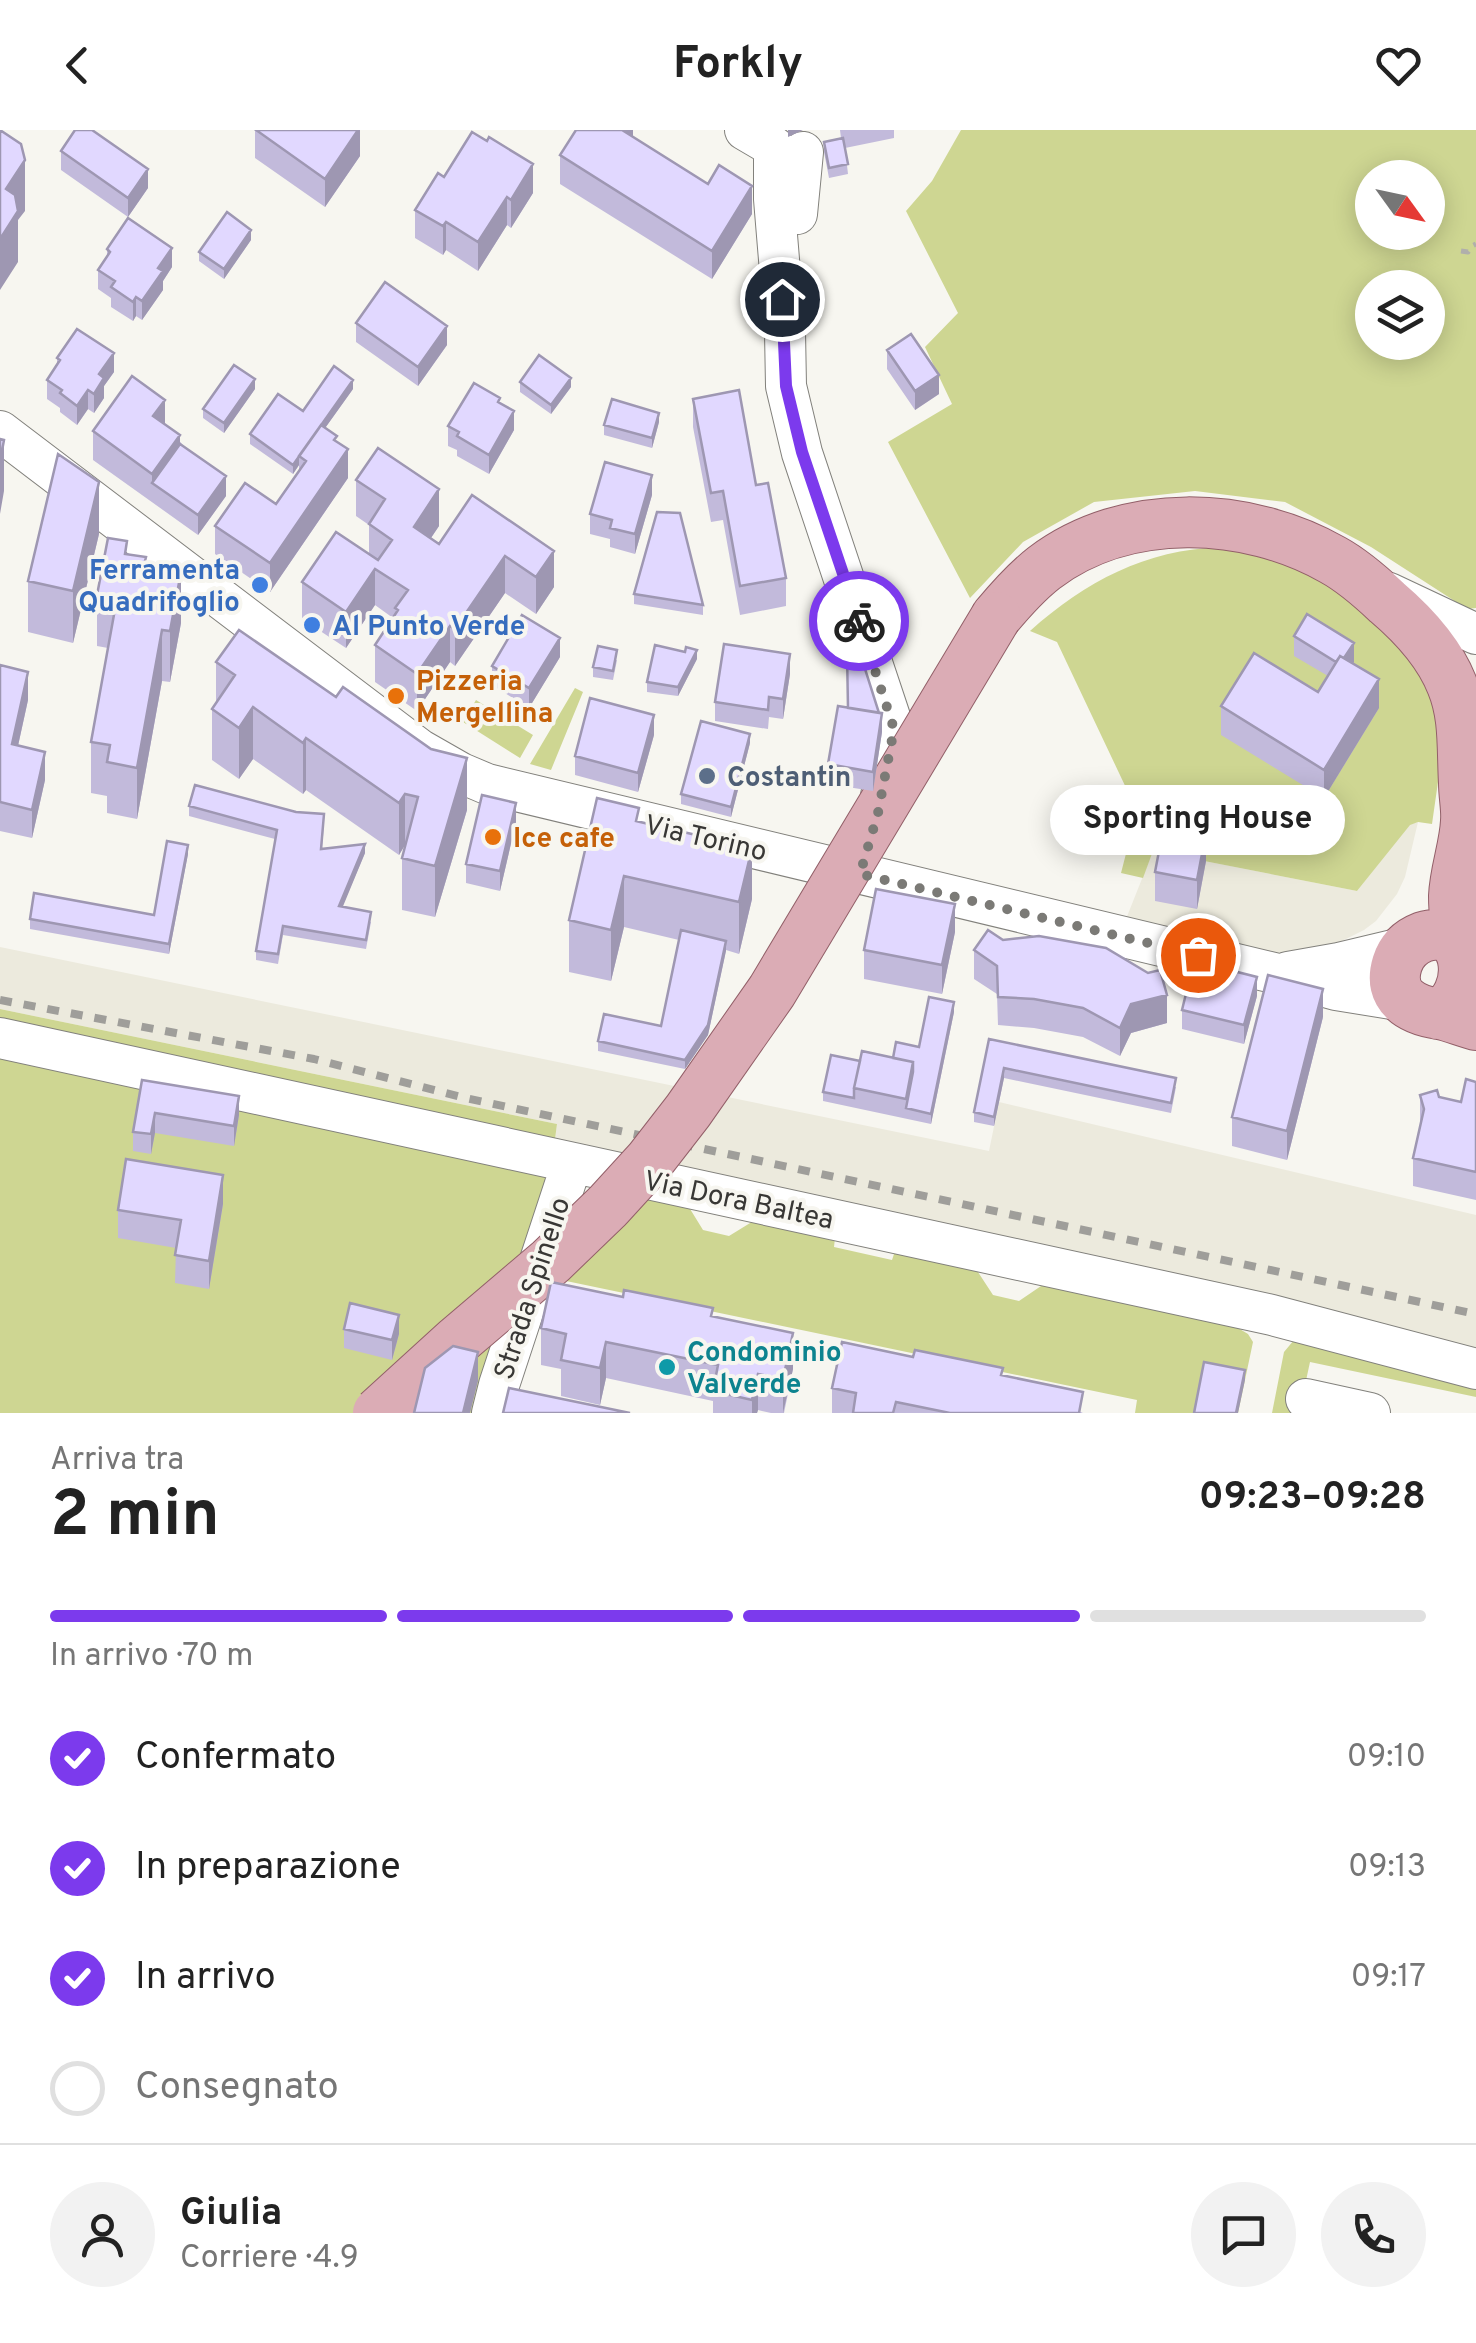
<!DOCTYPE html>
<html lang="it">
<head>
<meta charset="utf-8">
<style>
  body { margin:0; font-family:Overpass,sans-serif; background:#f2f2f2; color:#222; height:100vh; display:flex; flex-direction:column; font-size:38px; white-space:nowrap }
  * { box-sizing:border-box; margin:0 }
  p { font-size:32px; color:#767676 }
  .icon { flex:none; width:55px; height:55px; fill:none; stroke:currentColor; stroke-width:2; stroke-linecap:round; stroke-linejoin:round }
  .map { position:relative; height:1283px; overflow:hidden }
  .details { display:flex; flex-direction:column; background:#fff; flex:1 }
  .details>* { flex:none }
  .needle { width:65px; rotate:123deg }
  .tools { position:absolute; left:1355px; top:30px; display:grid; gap:20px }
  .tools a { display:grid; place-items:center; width:90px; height:90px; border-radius:50%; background:#fff; box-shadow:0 5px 25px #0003; font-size:50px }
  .pin { position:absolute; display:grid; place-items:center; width:85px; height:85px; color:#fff; margin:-42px; border:5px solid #fff; border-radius:50%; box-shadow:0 2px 10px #0007 }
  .courier { position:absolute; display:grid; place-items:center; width:100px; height:100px; margin:-50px; border:8px solid #7c3aed; border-radius:50%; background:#fff; color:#222; box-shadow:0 2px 12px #0007 }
  .bubble { position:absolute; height:70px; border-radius:35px; background:#fff; box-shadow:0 5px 25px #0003; font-size:32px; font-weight:700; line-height:70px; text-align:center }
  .summary em { font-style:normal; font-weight:700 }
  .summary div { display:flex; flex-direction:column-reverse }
  .summary { display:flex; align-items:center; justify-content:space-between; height:170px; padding:0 50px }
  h1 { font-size:65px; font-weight:700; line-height:75px }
  .bar { display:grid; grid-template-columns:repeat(4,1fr); gap:15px 10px; align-content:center; height:120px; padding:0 50px }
  .bar i { height:12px; border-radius:8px; background:#e0e0e0 }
  .bar .current { background:#7c3aed }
  .bar p { grid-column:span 4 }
  .line { display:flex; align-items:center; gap:25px; padding:0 50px; border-top:2px solid #e0e0e0 }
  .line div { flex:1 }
  .round { display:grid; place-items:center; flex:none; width:105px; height:105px; border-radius:52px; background:#f2f2f2 }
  ol { padding:0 50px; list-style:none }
  li { display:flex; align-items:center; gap:30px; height:110px }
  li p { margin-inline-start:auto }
  li .icon { padding:10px; border-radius:50%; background:#7c3aed; color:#fff; stroke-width:4 }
  li:last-child { color:#767676 }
  li i { width:55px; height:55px; border:5px solid #e0e0e0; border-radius:50% }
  header { display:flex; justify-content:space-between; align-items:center; height:130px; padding:0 50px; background:#fff; font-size:45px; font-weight:700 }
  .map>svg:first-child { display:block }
  .built { fill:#eceadd }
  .green { fill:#ced692; fill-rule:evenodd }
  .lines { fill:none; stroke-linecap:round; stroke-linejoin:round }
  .minor-casing { stroke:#82817c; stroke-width:42 }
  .major-casing { stroke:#925f68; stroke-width:52 }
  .path { stroke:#b0afab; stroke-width:5; stroke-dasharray:8 8; stroke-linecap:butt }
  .minor { stroke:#fff; stroke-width:40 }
  .major { stroke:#dbacb5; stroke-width:50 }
  .rail { stroke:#9f9e9a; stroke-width:8; stroke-dasharray:12 12; stroke-linecap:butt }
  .major-bridge-casing { stroke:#925f68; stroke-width:52; stroke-linecap:butt }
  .major-bridge { stroke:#dbacb5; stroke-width:50 }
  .wall { fill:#c2badb }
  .shaded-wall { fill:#9e97b2 }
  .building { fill:#e1d8ff; stroke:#9e97b2; stroke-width:2.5 }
  .done { stroke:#7b7a76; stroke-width:10; stroke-dasharray:0 18 }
  .route { stroke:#7c3aed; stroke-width:12 }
  .shop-dot { fill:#3f7fe0; stroke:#f7f6f0; stroke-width:4 }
  .food-dot { fill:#e8710a; stroke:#f7f6f0; stroke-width:4 }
  .service-dot { fill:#5c6f8a; stroke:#f7f6f0; stroke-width:4 }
  .culture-dot { fill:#0f9aa8; stroke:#f7f6f0; stroke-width:4 }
  .labels { text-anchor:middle; stroke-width:8; stroke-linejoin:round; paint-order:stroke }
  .shop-label { font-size:28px; font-weight:bold; fill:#366cbe; stroke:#f7f6f0; text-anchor:end }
  .food-label { font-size:28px; font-weight:bold; fill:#c56008; stroke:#f7f6f0; text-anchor:start }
  .service-label { font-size:28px; font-weight:bold; fill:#4e5e75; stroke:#f7f6f0; text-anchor:start }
  .street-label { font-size:28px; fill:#383735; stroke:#f7f6f0 }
  .culture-label { font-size:28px; font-weight:bold; fill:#0d838f; stroke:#f7f6f0; text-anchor:start }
</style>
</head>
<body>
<header><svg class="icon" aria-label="back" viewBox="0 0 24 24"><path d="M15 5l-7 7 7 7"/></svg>Forkly<svg class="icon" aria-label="heart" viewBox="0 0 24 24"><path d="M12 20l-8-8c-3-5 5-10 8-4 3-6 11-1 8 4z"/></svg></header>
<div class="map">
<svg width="1476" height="1283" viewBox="0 0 1476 1283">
  <rect width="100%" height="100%" fill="#f7f6f0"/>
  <!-- built -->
  <path class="built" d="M1418,692L1405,747L1397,764L1376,791L1364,800L1338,813L1318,819L1272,826L1126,789L1153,721L1357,761L1410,694Z
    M0,817L989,1021L999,972L1476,1085V1230L554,1017L557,994L0,879Z"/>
  <!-- green -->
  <path class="green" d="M961,0H1476V478L1467,479L1371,417L1285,372L1195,361L1094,372L1023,412L970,468L888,312L952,274L925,217L958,183L906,81L932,51ZM1372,48H1428V102H1372ZM1372,158H1428V212H1372Z
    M1221,417L1311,434L1422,531L1444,610L1432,694L1418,692L1410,695L1357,761L1153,721L1143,748L1121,743L1137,681L1057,512L1030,501C1086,451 1145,420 1221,417Z
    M575,558L583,562L551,640L530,634Z
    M476,570L533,605L520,628L463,592Z
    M0,879L557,994L554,1017L0,901Z
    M0,922L554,1045L480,1283H0Z
    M592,1060L687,1074L703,1100L729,1106L755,1090L835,1108L834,1117L892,1130L895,1121L976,1139L993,1165L1019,1171L1044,1154L1238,1198L1248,1204L1253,1212L1238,1283H1135L1137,1270L547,1147Z
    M1294,1210L1476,1256V1267L1310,1232L1299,1283H1272L1284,1222Z"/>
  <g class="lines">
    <!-- minor casing -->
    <g class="minor-casing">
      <path id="minor" d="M745,0L774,17V69L785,202L786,256L802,323L894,599L881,666
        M797,84L803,22
        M0,301L419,619L461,643L487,654L1278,844L1336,860L1404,871
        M1389,463L1476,504
        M1288,842L1339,833L1406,817
        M0,908L1272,1185L1476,1239
        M1306,1269L1370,1283
        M492,1283L499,1255L572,1033"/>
    </g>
    <!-- major casing -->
    <g class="major-casing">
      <path id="major" d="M996,487C1011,469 1026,452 1044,438C1126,376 1247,381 1333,430C1353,441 1370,456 1387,472C1414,495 1439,522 1452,555C1465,586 1462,620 1464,653C1464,666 1467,679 1466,691C1465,716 1455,741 1454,766C1454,782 1456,797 1457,812
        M1438,884C1476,868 1473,791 1423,807C1410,812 1401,821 1397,834C1387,867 1412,880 1439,884C1451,886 1464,892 1476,895"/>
    </g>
    <!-- path -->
    <path class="path" d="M1461,121L1468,122L1472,116L1476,114"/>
    <!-- minor -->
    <use href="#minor" class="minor"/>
    <!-- major -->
    <use href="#major" class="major"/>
    <!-- rail -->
    <path class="rail" d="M0,870L314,929L461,967L1476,1184"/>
    <!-- major-bridge casing -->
    <g class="major-bridge-casing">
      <path id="major-bridge" d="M378,1283L457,1211L551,1131L608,1076L650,1030L688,981L772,861L996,487"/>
    </g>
    <!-- major-bridge -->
    <use href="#major-bridge" class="major-bridge"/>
  </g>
  <!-- wall -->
  <path class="wall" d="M255,0H360V26L325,77L255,28Z
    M633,0V8L752,84L712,149L560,54V25Z
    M840,0H894V8L845,18L848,44L829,48L824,22V12L841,8Z
    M61,21L148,58L128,87L61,40Z
    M444,47L533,63L511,98L507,95L478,141L446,120L443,125L415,108V80Z
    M251,110L224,149L199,131V122Z
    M107,119L172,137L163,151V160L142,190L136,186L133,191L111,177V168L98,159V140L107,126Z
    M356,193L447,215L418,256L356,212Z
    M887,220L939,264L915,280L887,239Z
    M57,228L114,242L104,256V268L94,283L88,279L77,295L60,282V278L47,269V250L57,236Z
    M520,252L571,257L551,284L520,262Z
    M255,259L224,303L203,288V279Z
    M353,259L325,298L337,312L348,348L270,462L215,424V396L276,374L299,341V335L293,344L250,314V304Z
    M693,269L756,355L786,448V476L740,485L723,390L711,392L693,297Z
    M500,273L514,300L489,344L457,326V320L448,316V296Z
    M659,292L652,318L604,305V295Z
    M165,294L226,366L198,405L93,330V301Z
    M356,350L439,396L431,408L439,414L472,365L554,457L536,484L505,463L455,536L450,532L417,581L375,552V515L393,488L375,475L346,518L302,489V452L369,424V395L356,386Z
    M652,365L635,424L610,417V409L590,404V384Z
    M99,404L73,513L28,502V451Z
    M127,424L146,435L181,493L170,552L162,551L137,689L107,683V666L91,663V612L108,518L97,516V465Z
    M634,464L703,475V485L634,474Z
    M1294,506L1354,532L1353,533L1379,578L1324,668L1221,605V576L1318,562L1328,546L1294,526Z
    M560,527L529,578L492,555V536Z
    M697,529L678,566L647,562V552Z
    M617,530L613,550L593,547V537Z
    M216,532L467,680L435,787L402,780V728L405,715L399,725L306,660L303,664L253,629L239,649L212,630V579L216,572Z
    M0,535L28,570L18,616L45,650L32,708L0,701Z
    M790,544L783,589L769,587L768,599L715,591V572Z
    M882,602L873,661L828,654V634Z
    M654,605L638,662L575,645V626Z
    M750,613L731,687L681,674V664Z
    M189,676L324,694L322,719L365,723L342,777L371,792L366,819L283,805L278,834L256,830V821L275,709L189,686Z
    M516,692L500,761L466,753V734Z
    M639,692L752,769L739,824L726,820L708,905L685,939L598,921V911L661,896L679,810L624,797L611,851L569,842V790Z
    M188,724L169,824L30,799V789L154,785Z
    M1206,731L1197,779L1155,771V742Z
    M955,802L942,864L864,849V820Z
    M1003,810L1167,893L1131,903L1120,926L1083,907L1034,898L998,895L997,864L974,849V820Z
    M1257,866L1244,914L1182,899V880Z
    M954,882L931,994L823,971V962L860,931L893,928L919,917Z
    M1323,887L1287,1030L1232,1016V987Z
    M989,909L1176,957L1171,983L1004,948L994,996L974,992V982Z
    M142,950L239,985L234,1016L155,1003L151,1024L133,1021V1002Z
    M1476,952V1070L1413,1056V1028L1420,996V965L1439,967L1461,972Z
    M223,1074L209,1159L175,1153L176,1118L118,1108V1080Z
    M713,1186L793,1239L784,1283H771L758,1280L757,1283H713V1271L606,1248L600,1275L561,1266V1239L541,1235V1198Z
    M344,1199L399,1204L392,1230L344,1218Z
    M1003,1246L1083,1283H832V1258Z"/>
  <!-- shaded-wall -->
  <path class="shaded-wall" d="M358,0H360V26L325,77V49Z
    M621,0H633V10Z
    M788,0H803L788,7Z
    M25,30V81L18,90V132L0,160V109L6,59Z
    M533,34V63L511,98V70Z
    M148,39V58L128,87V68Z
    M752,56V84L712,149V121Z
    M507,67V95L478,141V112Z
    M446,92V120L443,125V96Z
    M251,100V110L224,149V139Z
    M172,118V137L163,151V160L142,190V171L158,138Z
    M136,167V186L133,191V172Z
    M447,196V215L418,256V237Z
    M114,223V242L104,256V268L94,283V264L99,244Z
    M939,245V264L915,280V261Z
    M571,248V257L551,284V275Z
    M255,249V259L224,303V293Z
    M353,250V259L303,329L299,326V335L293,344V335Z
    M88,260V279L77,295V276Z
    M165,270V298L153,286Z
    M514,281V300L489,344V325Z
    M659,283V292L652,318V308Z
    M180,305V333L152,353V344Z
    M4,310V361L0,384V332Z
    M348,319V348L270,462V433Z
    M652,345V365L635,424V404Z
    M226,346V366L198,405V385Z
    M99,352V404L73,513V461Z
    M439,359V396L414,433V397Z
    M554,421V457L536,484V447Z
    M505,426V463L455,536V499Z
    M375,439V475L346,518V482Z
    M181,442V493L170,552V501Z
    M450,496V532L417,581V544Z
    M162,500V551L137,689V638Z
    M560,508V527L529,578V558Z
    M1354,513V532L1340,554V535Z
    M697,520V529L678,566V557Z
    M790,524V544L783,589V569Z
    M28,542V570L12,643V614Z
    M1379,549V578L1324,668V640Z
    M253,577V629L239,649V598Z
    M882,583V602L873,661V642Z
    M654,585V605L638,662V643Z
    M750,604V613L731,687V677Z
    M306,608V660L303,664V613Z
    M45,622V650L32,708V680Z
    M467,628V680L435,787V736Z
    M405,664V715L399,725V673Z
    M516,673V692L500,761V741Z
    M1206,703V731L1197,779V750Z
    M365,714V723L339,786V776Z
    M188,715V724L169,824V814Z
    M752,718V769L739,824V772Z
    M624,746V797L611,851V800Z
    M955,774V802L942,864V835Z
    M726,811V821L708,905L685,939V930Z
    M1257,847V866L1244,914V895Z
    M1323,859V887L1287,1030V1001Z
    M1167,865V893L1131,903L1120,926V898L1131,874Z
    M954,872V882L931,994V984Z
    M1004,938V948L994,996V987Z
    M239,966V985L234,1016V996Z
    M155,983V1003L151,1024V1004Z
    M223,1045V1074L209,1159V1131Z
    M399,1185V1204L392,1230V1210Z
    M793,1203V1239L783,1283V1249Z
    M606,1212V1248L600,1275V1238Z
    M478,1222V1251L470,1283H463Z
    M1245,1240V1250L1238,1283H1236Z
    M758,1244V1280L757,1283H752V1270Z"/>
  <!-- building -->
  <path class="building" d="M0,0L21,14L25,30L6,59L15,65L18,81L0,109Z
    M75,0H92L148,39L128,68L61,21Z
    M256,0H358L325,49Z
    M576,0H622L708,54L719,35L752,56L712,121L560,25Z
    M472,2L487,11L489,7L533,34L511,70L507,67L478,112L446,92L443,96L415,80L438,43L444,47Z
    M843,8L848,34L829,38L824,12Z
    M227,82L251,100L224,139L199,122Z
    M128,88L172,118L158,138L163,141L142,171L136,167L133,172L111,157L115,151L98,140L110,122L107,119Z
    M385,152L447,196L418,237L356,193Z
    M77,199L114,223L99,244L104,248L94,264L88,260L77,276L60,263L62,260L47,250L60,230L57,228Z
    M911,204L939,245L915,261L887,220Z
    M539,225L571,248L551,275L520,252Z
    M234,235L255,249L224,293L203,279Z
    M334,236L353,250L293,335L250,304L278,264L303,281Z
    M132,246L165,270L153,286L180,305L152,344L93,301Z
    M474,253L500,268L498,272L514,281L489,325L457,306L459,302L448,296Z
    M739,260L756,355L768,353L786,448L740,456L723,361L711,363L693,269Z
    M612,269L659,283L652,308L604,295Z
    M321,295L337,306L334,310L348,319L270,433L215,396L245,353L276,374L306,331L299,326Z
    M0,309L4,310L0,332Z
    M180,314L226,346L198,385L152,353Z
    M378,318L439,359L414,397L439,414L472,365L554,421L536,447L505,426L455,499L450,496L417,544L375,515L398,480L395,478L408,460L375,439L346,482L302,452L336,402L378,430L392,410L369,394L385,369L356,350Z
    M58,324L99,352L73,461L28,451Z
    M605,332L652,345L635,404L610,398L612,390L590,384Z
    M657,382L680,383L703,475L634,464Z
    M108,408L127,411L125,424L146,427L144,435L181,442L170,501L162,500L137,638L107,632L110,615L91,612L117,468L97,465Z
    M1307,484L1354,513L1344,528L1340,526L1336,532L1294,506Z
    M522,485L560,508L529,558L492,536Z
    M239,500L336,567L343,557L431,619L467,628L435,736L402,728L418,667L405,664L399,673L306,608L303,613L253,577L239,598L212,579L235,545L216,532Z
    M724,514L790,524L783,569L769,567L768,580L715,572Z
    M655,515L685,522L686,517L697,520L678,557L647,552Z
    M598,516L617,520L613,541L593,537Z
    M847,523H860L879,583L848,578Z
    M1254,523L1318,562L1340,526L1379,549L1324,640L1221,576Z
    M0,535L28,542L12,614L45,622L32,680L0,672Z
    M590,568L654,585L638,643L575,626Z
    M838,576L882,583L873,642L828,634Z
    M701,591L750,604L731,677L681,664Z
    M195,655L296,682L324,684L321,719L365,714L339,776L371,782L366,810L283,796L278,824L256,821L277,700L189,676Z
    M482,665L516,673L500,741L466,734Z
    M597,668L639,678L636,691L752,718L739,772L624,746L611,800L569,790Z
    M1164,695L1206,703L1197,750L1155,742Z
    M167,711L188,715L169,814L30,789L34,763L154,785Z
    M876,759L955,774L942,835L864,820Z
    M681,800L726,811L708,895L685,930L598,911L604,884L661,896Z
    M988,800L1003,810L1039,806L1106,818L1148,843L1160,840L1167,865L1131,874L1120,898L1083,878L1034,869L998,867L997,836L974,820Z
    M1194,831L1257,847L1244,895L1182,880Z
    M1268,845L1323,859L1287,1001L1232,987Z
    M929,867L954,872L931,984L906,978L913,942V932L893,928L896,912L919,917Z
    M989,909L1176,948L1171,973L1004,938L994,987L974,982Z
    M862,921L913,932L906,969L854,958Z
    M831,925L860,931L854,958V968L823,962Z
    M1466,949L1476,952V1042L1413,1028L1424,979L1420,965L1437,960L1439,967L1461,972Z
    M142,950L239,966L234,996L155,983L151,1004L133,1002Z
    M126,1029L223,1045L209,1131L175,1125L181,1090L118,1080Z
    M551,1152L623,1167L624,1160L713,1178L711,1186L793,1203L783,1249L758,1244L752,1270L713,1261L718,1235L606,1212L600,1238L561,1230L566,1204L541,1198Z
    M350,1173L399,1185L392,1210L344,1199Z
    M842,1212L913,1227L915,1220L1003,1238L1001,1245L1083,1262L1079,1283H950L896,1272L893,1283H853L856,1263L832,1258Z
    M453,1216L478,1222L463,1283H414L425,1238Z
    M1204,1232L1245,1240L1236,1283H1194Z
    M509,1258L630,1283H503Z"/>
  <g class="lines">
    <!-- done -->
    <path class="done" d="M859,491L894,599L878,683L860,744L1198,825"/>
    <!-- route -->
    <path class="route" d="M782,169L786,256L802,322L859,491"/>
  </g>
  <!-- markers -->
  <g class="shop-dot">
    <circle cx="260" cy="455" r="10"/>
    <circle cx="312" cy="495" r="10"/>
  </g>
  <g class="food-dot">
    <circle cx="396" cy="566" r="10"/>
    <circle cx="493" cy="707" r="10"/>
  </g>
  <circle class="service-dot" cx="707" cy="646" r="10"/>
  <circle class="culture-dot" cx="667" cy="1237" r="10"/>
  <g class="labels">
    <!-- shop labels -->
    <g class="shop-label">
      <text x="240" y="449">Ferramenta<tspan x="240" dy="32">Quadrifoglio</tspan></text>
      <text x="332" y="505" text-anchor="start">Al Punto Verde</text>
    </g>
    <!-- food labels -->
    <g class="food-label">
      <text x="416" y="560">Pizzeria<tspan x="416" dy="32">Mergellina</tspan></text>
      <text x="513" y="717">Ice cafe</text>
    </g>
    <!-- service labels -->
    <g class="service-label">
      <text x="727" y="656">Costantin</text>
    </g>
    <!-- street labels -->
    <g class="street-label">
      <text transform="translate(706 707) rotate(13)" y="10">Via Torino</text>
      <text transform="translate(739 1069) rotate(12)" y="10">Via Dora Baltea</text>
      <text transform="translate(531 1158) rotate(-72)" y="10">Strada Spinello</text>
    </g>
    <!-- culture labels -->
    <g class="culture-label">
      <text x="687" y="1231">Condominio<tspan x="687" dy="32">Valverde</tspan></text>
    </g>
  </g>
</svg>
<div class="tools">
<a><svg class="needle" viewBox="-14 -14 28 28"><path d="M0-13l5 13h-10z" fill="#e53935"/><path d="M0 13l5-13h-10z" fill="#767676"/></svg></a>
<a><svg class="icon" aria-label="layers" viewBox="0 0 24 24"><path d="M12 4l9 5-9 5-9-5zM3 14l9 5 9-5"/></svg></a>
</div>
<div class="pin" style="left:1198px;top:825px;background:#ea580c"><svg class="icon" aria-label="bag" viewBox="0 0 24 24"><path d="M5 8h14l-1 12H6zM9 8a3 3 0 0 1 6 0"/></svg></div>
<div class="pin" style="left:782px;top:169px;background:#1f2937"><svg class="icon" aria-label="home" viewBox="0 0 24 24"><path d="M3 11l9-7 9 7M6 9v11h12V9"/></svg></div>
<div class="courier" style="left:859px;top:491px"><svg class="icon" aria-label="bike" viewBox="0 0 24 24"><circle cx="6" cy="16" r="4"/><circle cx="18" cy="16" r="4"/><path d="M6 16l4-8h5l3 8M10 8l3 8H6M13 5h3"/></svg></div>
<div class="bubble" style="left:1050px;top:655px;width:295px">Sporting House</div>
</div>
<section class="details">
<div class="summary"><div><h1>2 min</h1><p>Arriva tra</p></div><em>09:23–09:28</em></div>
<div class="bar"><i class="current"></i><i class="current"></i><i class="current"></i><i></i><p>In arrivo · 70 m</p></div>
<ol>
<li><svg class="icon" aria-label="check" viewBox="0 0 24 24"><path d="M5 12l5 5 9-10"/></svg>Confermato<p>09:10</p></li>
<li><svg class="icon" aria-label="check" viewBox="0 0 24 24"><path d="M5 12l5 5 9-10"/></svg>In preparazione<p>09:13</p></li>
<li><svg class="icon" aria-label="check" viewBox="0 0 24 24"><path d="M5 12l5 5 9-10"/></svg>In arrivo<p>09:17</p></li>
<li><i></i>Consegnato</li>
</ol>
<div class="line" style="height:180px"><a class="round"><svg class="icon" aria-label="person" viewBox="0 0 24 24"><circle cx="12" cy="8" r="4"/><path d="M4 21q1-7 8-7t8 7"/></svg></a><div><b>Giulia</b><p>Corriere · 4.9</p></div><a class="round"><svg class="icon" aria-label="chat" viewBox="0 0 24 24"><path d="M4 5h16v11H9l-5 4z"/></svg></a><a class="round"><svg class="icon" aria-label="phone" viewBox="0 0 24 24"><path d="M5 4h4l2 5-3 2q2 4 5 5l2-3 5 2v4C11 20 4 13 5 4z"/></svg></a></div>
</section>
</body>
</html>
